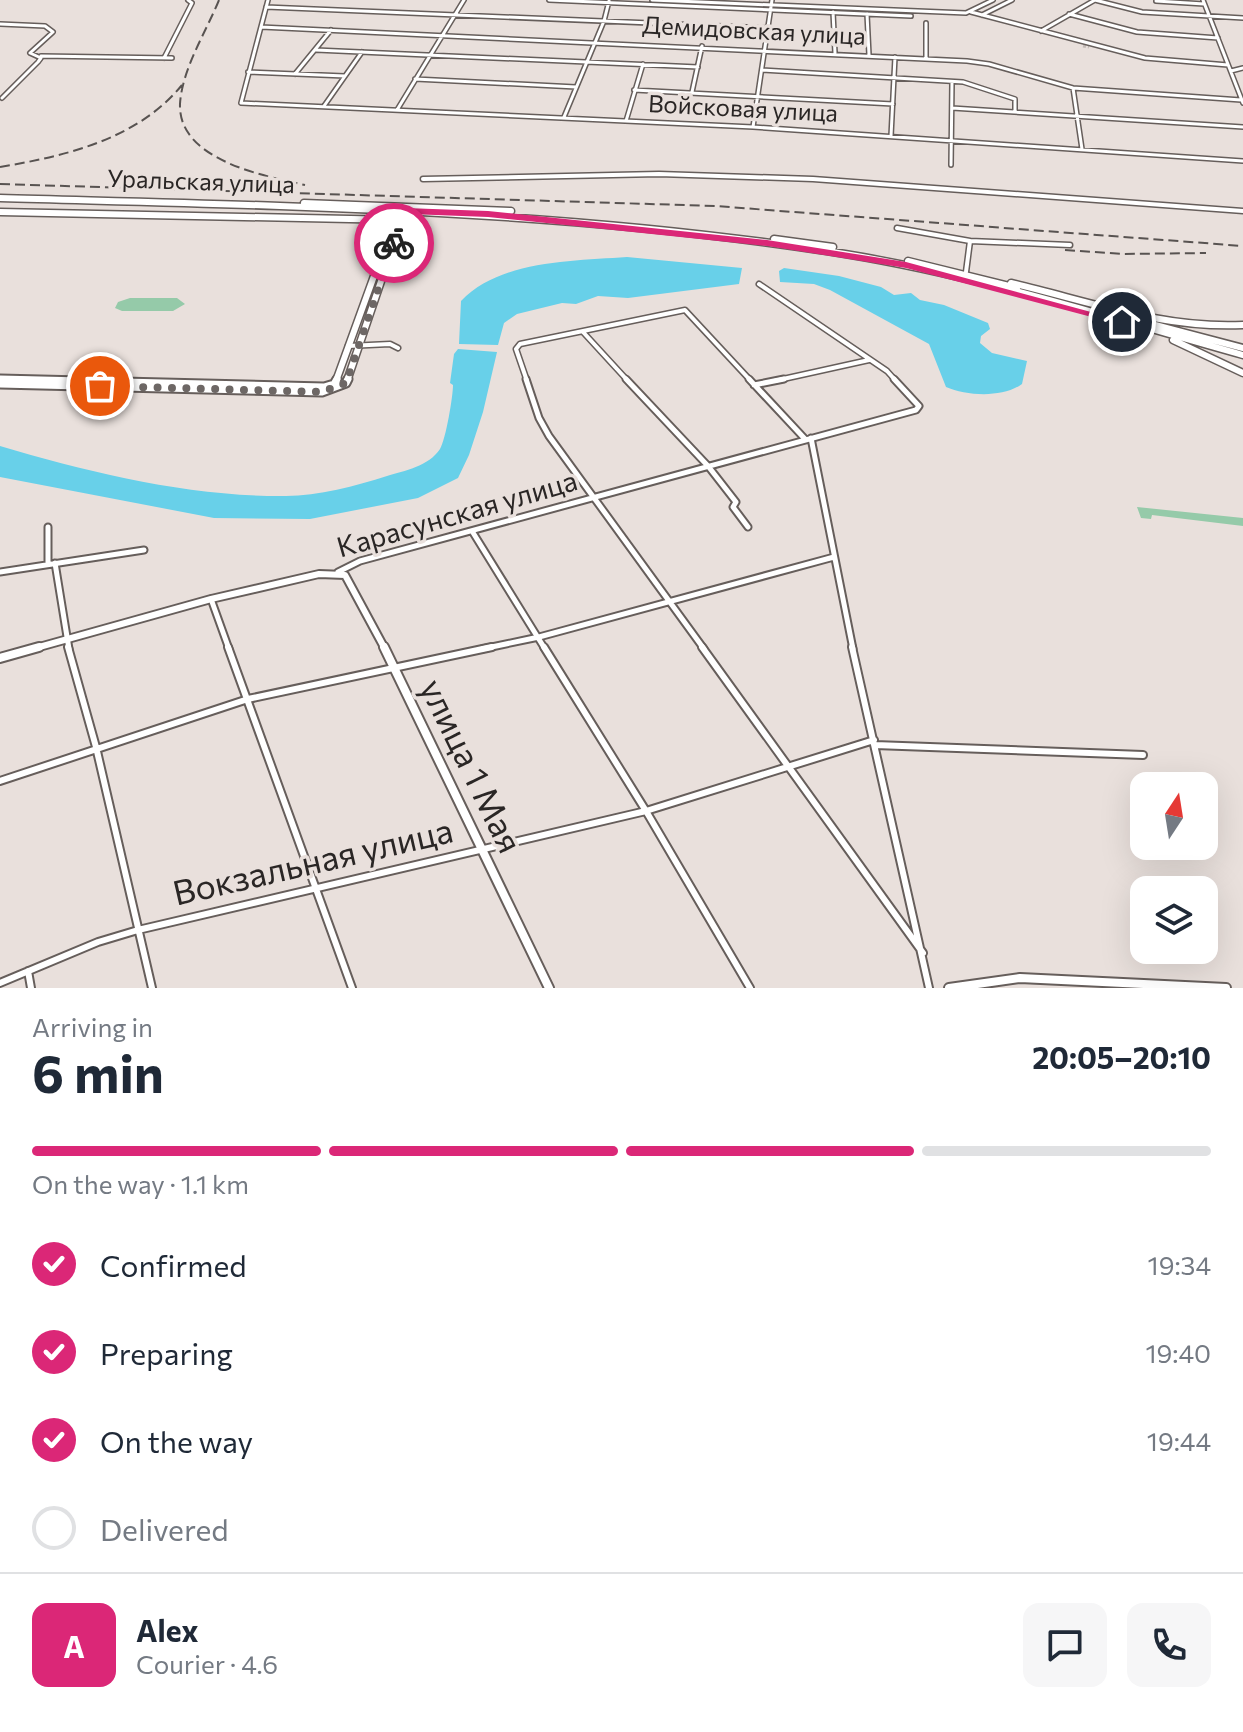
<!DOCTYPE html>
<html lang="en">
<head>
<meta charset="utf-8">
<style>
  body { margin:0; font-family:Commissioner,sans-serif; background:#f6f6f7; color:#1f2937; height:100vh; display:flex; flex-direction:column; font-size:30px; white-space:nowrap }
  * { box-sizing:border-box; margin:0 }
  p { font-size:26px; color:#747a83 }
  .icon { flex:none; width:44px; height:44px; fill:none; stroke:currentColor; stroke-width:2; stroke-linecap:round; stroke-linejoin:round }
  .map { position:relative; height:988px; overflow:hidden }
  .drawer { display:flex; flex-direction:column; background:#fff; flex:1 }
  .drawer>* { flex:none }
  .needle { width:52px; rotate:12deg }
  .tools { position:absolute; left:1130px; top:772px; display:grid; gap:16px }
  .tools a { display:grid; place-items:center; width:88px; height:88px; border-radius:16px; background:#fff; box-shadow:0 8px 32px #0002; font-size:40px }
  .pin { position:absolute; display:grid; place-items:center; width:68px; height:68px; color:#fff; margin:-34px; border:4px solid #fff; border-radius:50%; box-shadow:0 2px 8px #0007 }
  .courier { position:absolute; display:grid; place-items:center; width:80px; height:80px; margin:-40px; border:6px solid #db2777; border-radius:50%; background:#fff; color:#222; box-shadow:0 2px 10px #0007 }
  .head em { font-style:normal; font-weight:700 }
  .head div { display:flex; flex-direction:column-reverse }
  .head { display:flex; align-items:center; justify-content:space-between; height:136px; padding:0 32px }
  h1 { font-size:52px; font-weight:700; line-height:60px }
  .bar { display:grid; grid-template-columns:repeat(4,1fr); gap:12px 8px; align-content:center; height:96px; padding:0 32px }
  .bar i { height:10px; border-radius:6px; background:#e0e1e3 }
  .bar .current { background:#db2777 }
  .bar p { grid-column:span 4 }
  .line { display:flex; align-items:center; gap:20px; padding:0 32px; border-top:2px solid #e0e1e3 }
  .line div { flex:1 }
  .round { display:grid; place-items:center; flex:none; width:84px; height:84px; border-radius:16px; background:#f6f6f7 }
  ol { padding:0 32px; list-style:none }
  li { display:flex; align-items:center; gap:24px; height:88px }
  li p { margin-inline-start:auto }
  li .icon { padding:8px; border-radius:50%; background:#db2777; color:#fff; stroke-width:4 }
  li:last-child { color:#747a83 }
  li i { width:44px; height:44px; border:4px solid #e0e1e3; border-radius:50% }
  .map>svg:first-child { display:block }
  .green { fill:#95caa9 }
  .water { fill:#68d0e9 }
  .lines { fill:none; stroke-linecap:round; stroke-linejoin:round }
  .minor-tunnel { stroke:#c3bbb7; stroke-width:3; stroke-dasharray:3 2; stroke-linecap:butt }
  .minor-far3-casing { stroke:#665e5b; stroke-width:6 }
  .minor-far2-casing { stroke:#665e5b; stroke-width:7 }
  .minor-far1-casing { stroke:#665e5b; stroke-width:9 }
  .minor-casing { stroke:#665e5b; stroke-width:10 }
  .tertiary-far1-casing { stroke:#665e5b; stroke-width:10 }
  .tertiary-casing { stroke:#665e5b; stroke-width:12 }
  .secondary-far1-casing { stroke:#665e5b; stroke-width:9 }
  .secondary-casing { stroke:#665e5b; stroke-width:11 }
  .minor-far3 { stroke:#fff; stroke-width:3 }
  .minor-far2 { stroke:#fff; stroke-width:4 }
  .minor-far1 { stroke:#fff; stroke-width:5 }
  .minor { stroke:#fff; stroke-width:6 }
  .tertiary-far1 { stroke:#fff; stroke-width:6 }
  .tertiary { stroke:#fff; stroke-width:8 }
  .secondary-far1 { stroke:#fff; stroke-width:6 }
  .secondary { stroke:#fff; stroke-width:7 }
  .rail { stroke:#585351; stroke-width:2; stroke-dasharray:10 5; stroke-linecap:butt }
  .route { fill:#db2777 }
  .done { stroke:#6d6765; stroke-width:8; stroke-dasharray:0 14.4 }
  .labels { text-anchor:middle; stroke-width:7; stroke-linejoin:round; paint-order:stroke }
  .far-street-label { font-size:24px; fill:#2a2625; stroke:#e9e0dc }
  .street-label { font-size:28px; fill:#2a2625; stroke:#e9e0dc }
  .near-street-label { font-size:34px; fill:#2a2625; stroke:#e9e0dc }
</style>
</head>
<body>
<div class="map">
<svg width="1243" height="988" viewBox="0 0 1243 988">
  <rect width="100%" height="100%" fill="#e9e0dc"/>
  <!-- green -->
  <path class="green" d="M130,298H177L185,304L173,311H122L115,308L118,302Z
    M1137,507L1243,518V526L1152,515L1151,519L1141,518Z"/>
  <!-- water -->
  <path class="water" d="M627,257L742,268L739,284L628,298L598,296L576,304L562,303L517,314L504,323L498,345L459,344L461,301C500,260 573,261 627,257Z
    M784,268L839,276L881,287L894,295L911,293L920,300L944,305L988,323L990,329L981,336L980,343L992,353L1027,361L1022,384C1003,398 967,396 946,387L929,344L830,290L814,284L780,282L779,271Z
    M458,349L497,352L483,412L469,455L458,478L418,498L310,519L214,518L0,477V446C91,473 191,497 286,496C318,496 356,486 387,476C404,471 429,466 440,449C446,439 453,396 453,385L450,383L454,354Z"/>
  <g class="lines">
    <!-- minor-tunnel -->
    <path class="minor-tunnel" d="M1083,46L1089,47"/>
    <!-- minor-far3 casing -->
    <g class="minor-far3-casing">
      <path id="minor-far3" d="M268,0L241,103L753,127L1243,161
        M549,0L911,16
        M652,0L966,13L993,0
        M1095,0L1142,12L1243,18
        M1203,0L1243,103
        M1156,1L1204,4
        M266,7L768,28
        M833,12L835,53
        M971,12L1145,58L1228,65
        M867,14L869,55
        M1069,14L1137,32L1218,38
        M982,15L1012,0
        M926,23V59
        M0,24L45,26L53,32L30,53L41,58L38,62L2,98
        M261,27L967,61L989,64L1073,88L1241,100
        M1041,31L1095,0
        M316,50L698,67
        M41,56L172,58
        M164,58L192,3L188,0
        M762,70L963,82L1015,99V112
        M1231,71L1243,68
        M248,72L345,76
        M295,74L331,30
        M415,79L576,87
        M1073,88L1082,149
        M634,90L893,104
        M692,92L702,46
        M324,106L362,52
        M952,108L1243,127
        M397,110L464,0
        M564,117L604,21L609,1
        M626,121L643,64
        M753,127L772,0
        M891,136L895,57
        M951,165L952,82"/>
    </g>
    <!-- minor-far2 casing -->
    <g class="minor-far2-casing">
      <path id="minor-far2" d="M423,179L659,174L813,179L1243,211
        M897,228L970,241
        M966,272L970,241L1070,245
        M759,284L887,371L896,381
        M583,332L628,381
        M348,346L390,344L398,348
        M527,381L516,349L520,344L685,310L751,381
        M774,381L869,360"/>
    </g>
    <!-- minor-far1 casing -->
    <g class="minor-far1-casing">
      <path id="minor-far1" d="M526,379L539,418L549,436L704,649
        M626,379L708,466L736,502L733,507L748,527
        M749,379L805,439
        M754,385L784,379
        M811,438L853,649
        M48,527V564
        M472,531L545,649
        M55,563L69,649
        M0,572L144,550
        M338,572L360,561L916,410L919,406L894,379
        M211,599L229,649
        M482,649L539,637L834,557"/>
    </g>
    <!-- minor casing -->
    <g class="minor-casing">
      <path id="minor" d="M68,647L96,747L152,988
        M228,647L352,988
        M544,647L646,811L750,988
        M702,647L923,953
        M852,647L929,988
        M875,745L1143,755
        M0,781L248,699L492,647
        M28,971L31,988
        M0,983L98,942L138,930L646,811L874,740"/>
    </g>
    <!-- tertiary-far1 casing -->
    <g class="tertiary-far1-casing">
      <path id="tertiary-far1" d="M32,649L211,599L319,574L345,575L385,649"/>
    </g>
    <!-- tertiary casing -->
    <g class="tertiary-casing">
      <path id="tertiary" d="M384,647L549,988
        M0,658L39,647
        M949,988L1020,978L1226,988"/>
    </g>
    <!-- secondary-far1 casing -->
    <g class="secondary-far1-casing">
      <path id="secondary-far1" d="M0,198C282,206 566,209 845,254C980,276 1111,318 1243,355
        M304,203L511,211
        M0,212L398,220
        M774,239L833,247
        M908,261L1017,288
        M1011,283C1088,301 1163,329 1243,325
        M1102,311L1243,348
        M1173,340L1243,373
        M0,379L63,381
        M336,381L399,207
        M347,381L406,208"/>
    </g>
    <!-- secondary casing -->
    <g class="secondary-casing">
      <path id="secondary" d="M0,379L324,387L334,384L337,379
        M0,384L322,392L346,383L348,379"/>
    </g>
    <!-- minor-far3 -->
    <use href="#minor-far3" class="minor-far3"/>
    <!-- minor-far2 -->
    <use href="#minor-far2" class="minor-far2"/>
    <!-- minor-far1 -->
    <use href="#minor-far1" class="minor-far1"/>
    <!-- minor -->
    <use href="#minor" class="minor"/>
    <!-- tertiary-far1 -->
    <use href="#tertiary-far1" class="tertiary-far1"/>
    <!-- tertiary -->
    <use href="#tertiary" class="tertiary"/>
    <!-- secondary-far1 -->
    <use href="#secondary-far1" class="secondary-far1"/>
    <!-- secondary -->
    <use href="#secondary" class="secondary"/>
    <!-- rail -->
    <path class="rail" d="M219,0C206,32 182,69 180,104C178,160 264,176 305,185
      M0,167C66,156 138,139 182,85
      M0,184L715,206L1243,246
      M1065,250L1124,254L1206,253"/>
  </g>
  <!-- route -->
  <path class="route" d="M405,208L488,211L767,240L906,262L1128,322L1122,325L906,268L767,246L488,217L409,214L399,243L390,245L400,211Z"/>
  <g class="lines">
    <!-- done -->
    <path class="done" d="M100,386L322,392L346,383L394,243"/>
  </g>
  <g class="labels">
    <!-- far-street labels -->
    <g class="far-street-label">
      <text transform="translate(754 31) rotate(3)" y="8">Демидовская улица</text>
      <text transform="translate(743 109) rotate(3)" y="8">Войсковая улица</text>
      <text transform="translate(201 182) rotate(2)" y="8">Уральская улица</text>
    </g>
    <!-- street labels -->
    <g class="street-label">
      <text transform="translate(457 514) rotate(-16)" y="10">Карасунская улица</text>
    </g>
    <!-- near-street labels -->
    <g class="near-street-label">
      <text transform="translate(471 766) rotate(64)" y="12">улица 1 Мая</text>
      <text transform="translate(313 862) rotate(-13)" y="12">Вокзальная улица</text>
    </g>
  </g>
</svg>
<div class="tools">
<a><svg class="needle" viewBox="-14 -14 28 28"><path d="M0-13l5 13h-10z" fill="#e53935"/><path d="M0 13l5-13h-10z" fill="#747a83"/></svg></a>
<a><svg class="icon" aria-label="layers" viewBox="0 0 24 24"><path d="M12 4l9 5-9 5-9-5zM3 14l9 5 9-5"/></svg></a>
</div>
<div class="pin" style="left:100px;top:386px;background:#ea580c"><svg class="icon" aria-label="bag" viewBox="0 0 24 24"><path d="M5 8h14l-1 12H6zM9 8a3 3 0 0 1 6 0"/></svg></div>
<div class="pin" style="left:1122px;top:322px;background:#1f2937"><svg class="icon" aria-label="home" viewBox="0 0 24 24"><path d="M3 11l9-7 9 7M6 9v11h12V9"/></svg></div>
<div class="courier" style="left:394px;top:243px"><svg class="icon" aria-label="bike" viewBox="0 0 24 24"><circle cx="6" cy="16" r="4"/><circle cx="18" cy="16" r="4"/><path d="M6 16l4-8h5l3 8M10 8l3 8H6M13 5h3"/></svg></div>
</div>
<section class="drawer">
<div class="head"><div><h1>6 min</h1><p>Arriving in</p></div><em>20:05–20:10</em></div>
<div class="bar"><i class="current"></i><i class="current"></i><i class="current"></i><i></i><p>On the way · 1.1 km</p></div>
<ol>
<li><svg class="icon" aria-label="check" viewBox="0 0 24 24"><path d="M5 12l5 5 9-10"/></svg>Confirmed<p>19:34</p></li>
<li><svg class="icon" aria-label="check" viewBox="0 0 24 24"><path d="M5 12l5 5 9-10"/></svg>Preparing<p>19:40</p></li>
<li><svg class="icon" aria-label="check" viewBox="0 0 24 24"><path d="M5 12l5 5 9-10"/></svg>On the way<p>19:44</p></li>
<li><i></i>Delivered</li>
</ol>
<div class="line" style="height:144px"><b class="round" style="background:#db2777;color:#fff">A</b><div><b>Alex</b><p>Courier · 4.6</p></div><a class="round"><svg class="icon" aria-label="chat" viewBox="0 0 24 24"><path d="M4 5h16v11H9l-5 4z"/></svg></a><a class="round"><svg class="icon" aria-label="phone" viewBox="0 0 24 24"><path d="M5 4h4l2 5-3 2q2 4 5 5l2-3 5 2v4C11 20 4 13 5 4z"/></svg></a></div>
</section>
</body>
</html>
